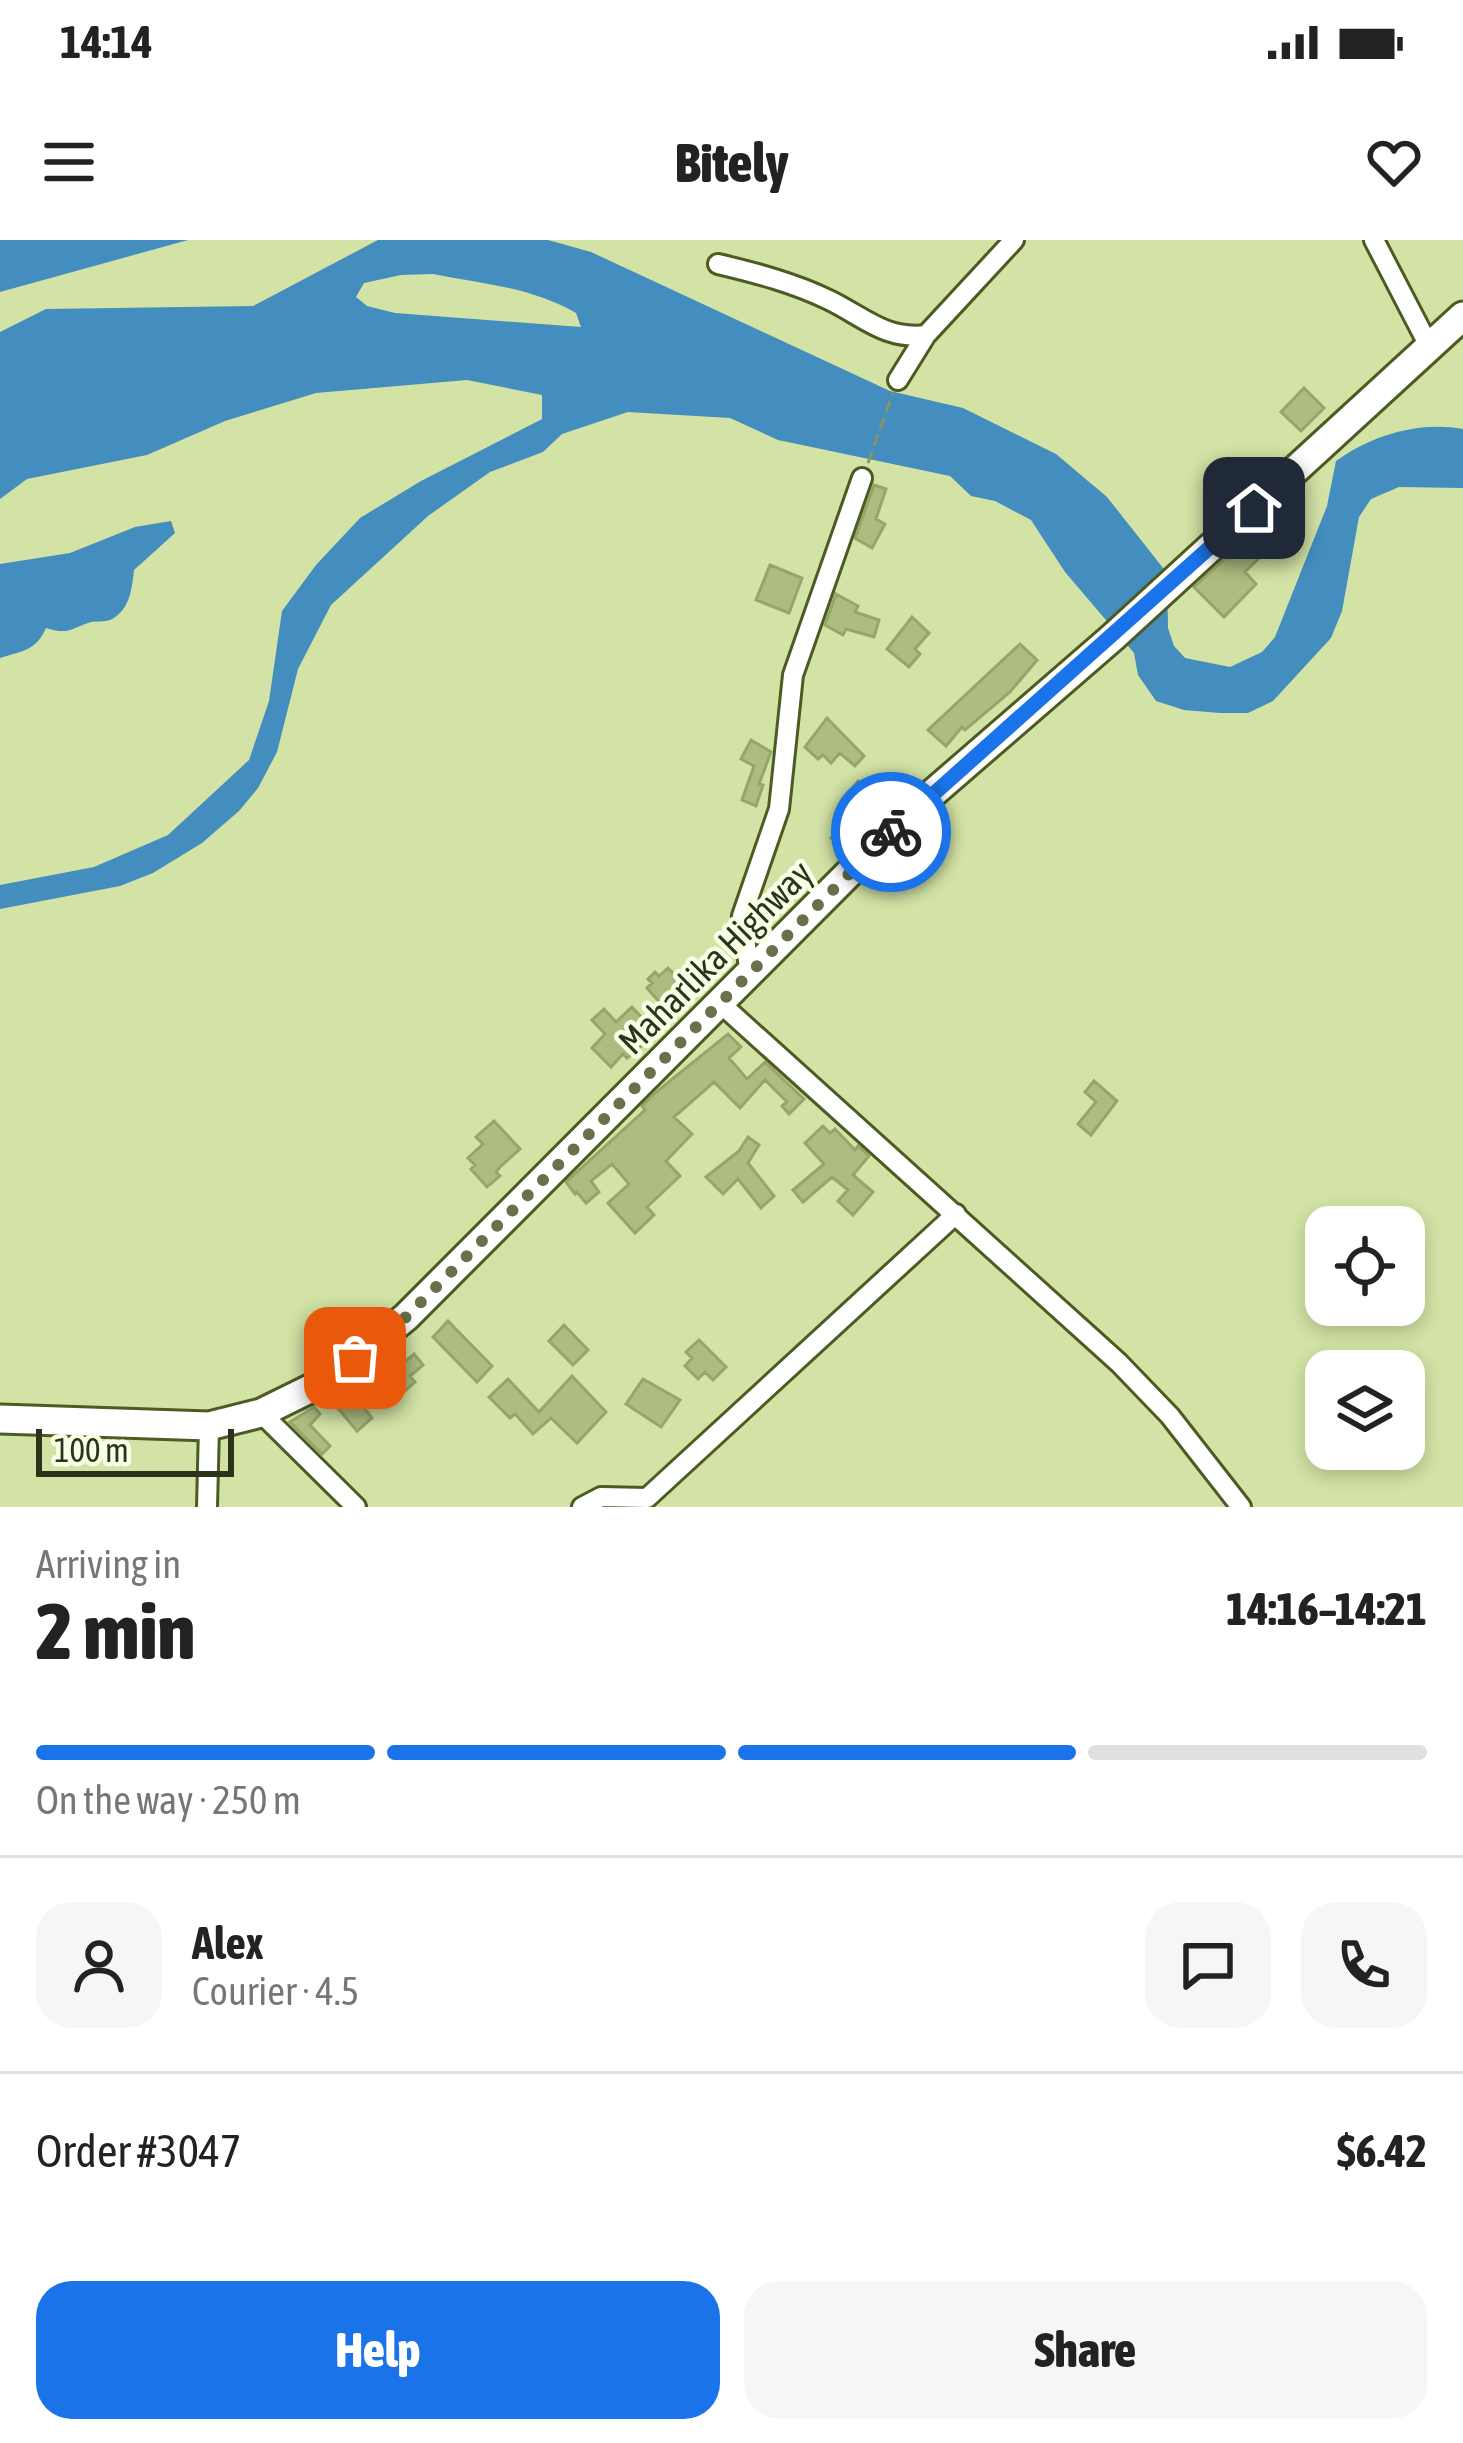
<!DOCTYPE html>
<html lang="en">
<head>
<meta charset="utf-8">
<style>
  body { margin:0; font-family:"Asap Condensed",sans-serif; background:#f6f6f6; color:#222; height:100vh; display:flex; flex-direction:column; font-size:45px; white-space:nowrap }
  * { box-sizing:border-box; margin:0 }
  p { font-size:39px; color:#767676 }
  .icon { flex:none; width:66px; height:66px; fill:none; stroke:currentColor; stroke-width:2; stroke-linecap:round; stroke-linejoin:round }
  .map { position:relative; height:1267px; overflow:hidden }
  .sheet { display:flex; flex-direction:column; background:#fff; flex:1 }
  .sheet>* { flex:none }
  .controls { position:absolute; left:1305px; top:966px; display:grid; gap:24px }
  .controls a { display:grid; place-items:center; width:120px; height:120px; border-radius:24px; background:#fff; box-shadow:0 6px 18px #0003; font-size:60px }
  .scale { position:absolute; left:36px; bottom:30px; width:198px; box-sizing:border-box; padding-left:12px; border:6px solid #2d331b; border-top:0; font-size:33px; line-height:42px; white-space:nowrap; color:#2d331b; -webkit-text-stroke:9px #f7ffe6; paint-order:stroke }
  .pin { position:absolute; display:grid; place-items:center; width:102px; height:102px; color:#fff; margin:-51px; border-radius:24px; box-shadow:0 6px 18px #0006 }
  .courier { position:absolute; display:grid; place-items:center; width:120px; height:120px; margin:-60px; border:9px solid #1a73e8; border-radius:50%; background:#fff; color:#222; box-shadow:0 3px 15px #0007 }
  .head em { font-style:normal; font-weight:800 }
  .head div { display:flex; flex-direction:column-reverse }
  .head { display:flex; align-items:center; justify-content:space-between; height:204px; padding:0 36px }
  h1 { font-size:78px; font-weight:800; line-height:90px }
  .bar { display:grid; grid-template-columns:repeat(4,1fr); gap:18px 12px; align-content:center; height:144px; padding:0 36px }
  .bar i { height:15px; border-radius:9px; background:#e0e0e0 }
  .bar .active { background:#1a73e8 }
  .bar p { grid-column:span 4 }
  .line { display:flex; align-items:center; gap:30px; padding:0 36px; border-top:3px solid #e0e0e0 }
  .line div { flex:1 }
  .round { display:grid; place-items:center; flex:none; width:126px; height:126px; border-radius:36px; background:#f6f6f6 }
  .cta { display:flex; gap:24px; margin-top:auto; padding:24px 36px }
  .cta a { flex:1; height:138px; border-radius:36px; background:#1a73e8; color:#fff; font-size:48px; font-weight:800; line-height:138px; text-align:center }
  .cta a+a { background:#f6f6f6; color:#222 }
  .status { display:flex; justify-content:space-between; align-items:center; height:84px; padding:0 60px; background:#fff; direction:ltr }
  .status svg { height:33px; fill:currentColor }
  header { display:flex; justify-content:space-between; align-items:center; height:156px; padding:0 36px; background:#fff; font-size:54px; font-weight:800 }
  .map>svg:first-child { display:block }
  .water { fill:#438dbf; fill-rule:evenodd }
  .building { fill:#adbd81; stroke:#96a56a; stroke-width:3 }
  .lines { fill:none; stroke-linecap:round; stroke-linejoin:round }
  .minor-casing { stroke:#4d5a21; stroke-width:24 }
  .highway-casing { stroke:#4d5a21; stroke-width:33 }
  .path { stroke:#889467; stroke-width:3; stroke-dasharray:12 6; stroke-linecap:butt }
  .minor { stroke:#fff; stroke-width:18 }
  .highway { stroke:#fff; stroke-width:27 }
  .done { stroke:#67714b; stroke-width:12; stroke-dasharray:0 21.6 }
  .route { stroke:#1a73e8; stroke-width:15 }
  .labels { text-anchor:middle; stroke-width:9; stroke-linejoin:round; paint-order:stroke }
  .street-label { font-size:36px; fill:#2d331b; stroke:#f7ffe6 }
</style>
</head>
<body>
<div class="status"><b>14:14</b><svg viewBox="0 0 49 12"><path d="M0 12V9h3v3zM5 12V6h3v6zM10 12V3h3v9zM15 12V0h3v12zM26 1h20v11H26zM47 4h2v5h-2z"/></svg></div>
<header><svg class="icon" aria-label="menu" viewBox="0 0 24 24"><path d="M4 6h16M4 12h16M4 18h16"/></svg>Bitely<svg class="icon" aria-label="heart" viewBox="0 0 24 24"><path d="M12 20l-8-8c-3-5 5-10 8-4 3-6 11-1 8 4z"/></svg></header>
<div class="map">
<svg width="1463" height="1267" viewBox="0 0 1463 1267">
  <rect width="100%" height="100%" fill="#d2e3a5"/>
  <!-- water -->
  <path class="water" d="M0,0H188L0,52Z
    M378,0H548L591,12L890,151L963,168L1056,214L1107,257L1167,333L1168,388L1174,406L1185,418L1230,427L1262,412L1275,397L1327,266L1336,221C1372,195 1419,181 1463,189V248L1399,247L1371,259L1359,277L1342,371L1331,398L1273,461L1248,473H1220L1184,470L1156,461L1138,435L1134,413L1065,332L1031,280L995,261L971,256L950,236L778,200L730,178L628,172L562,194L543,212L490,232L428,276L331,365L298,429L277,512L258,548L239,571L202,603L153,633L120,646L0,669V645L94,627L168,595L249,520L269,461L282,371L316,325L360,278L421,241L542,179V155L467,140L316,153L225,181L147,215L27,239L0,259V92L46,69L253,66ZM433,34C484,44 530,47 576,73L581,87L395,73L367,66L356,57L364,43L401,35Z
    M171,281L175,293L134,330C132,348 130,371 110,380C104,382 97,381 91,382C69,389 70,395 46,388C36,411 22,411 0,418V324L70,313L135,287Z"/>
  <!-- building -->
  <path class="building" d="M1304,148L1324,168L1301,191L1281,172Z
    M874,245L886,249L876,279L885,284L872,308L855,298Z
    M1252,294L1267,310L1245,332L1256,344L1224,377L1194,347Z
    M770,325L802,338L789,373L756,360Z
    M836,354L858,366L855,372L879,380L874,397L846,389L843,395L825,385Z
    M912,377L929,393L915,409L920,414L909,427L887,409Z
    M1020,404L1037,420L1010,452L965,490L962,487L946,506L928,490Z
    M827,478L864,516L855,526L840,513L831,523L823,515L818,519L805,507Z
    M751,500L771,512L759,544L763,545L756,566L742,560L754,526L741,519Z
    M858,541L885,560L877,571L870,566L842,606L831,598L846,578L841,574L855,556L850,552Z
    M668,728L689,750L682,757L685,760L670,774L647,748L652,743L648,739L655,732L659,736Z
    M632,767L657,794L627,818L623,814L611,827L592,808L605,794L592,780L604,769L616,782Z
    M728,794L741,807L729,818L747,839L765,822L804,859L789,874L782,866L787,862L765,840L740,868L714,842L674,877L692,894L666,921L680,936L647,967L654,975L635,993L608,963L629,944L612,924L591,941L599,952L586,963L577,952L575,954L566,942L645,870L642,866L655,853Z
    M1094,841L1117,861L1091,895L1078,884L1096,862L1085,852Z
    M494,881L520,909L500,927L496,932L500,936L487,947L471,929L475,925L468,918L483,904L476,897Z
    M823,886L830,893L835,889L855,910L858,906L869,916L853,935L873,952L853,975L838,961L848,950L832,937L803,962L793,950L824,924L805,903Z
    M748,897L759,905L748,923L774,956L761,968L738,939L723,954L706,937L739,911Z
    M448,1081L492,1126L477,1142L433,1097Z
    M564,1085L588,1110L573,1125L549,1101Z
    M699,1100L726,1127L713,1140L705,1132L698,1139L685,1126L692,1118L686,1112Z
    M390,1113L400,1126L414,1114L423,1125L410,1136L415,1142L399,1156L390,1146L394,1143L378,1123Z
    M572,1136L606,1172L577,1203L551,1178L533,1194L515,1174L510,1178L489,1157L508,1139L539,1172Z
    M364,1138L380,1157L365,1169L372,1178L357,1191L337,1167Z
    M643,1139L680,1160L661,1187L626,1164Z
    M314,1167L320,1174L310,1185L330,1206L322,1214L290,1182Z"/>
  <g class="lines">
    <!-- minor casing -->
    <g class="minor-casing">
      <path id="minor" d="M1374,0L1429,106
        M718,24C756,33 794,43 829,60C864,77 885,100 926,95L1014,0
        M898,140L926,95
        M750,735L742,676L779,569L793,435L862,238
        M721,764L1119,1123L1170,1176L1241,1267
        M261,1173L356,1267
        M207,1267L209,1186
        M582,1267L601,1257L647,1258L956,974"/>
    </g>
    <!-- highway casing -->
    <g class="highway-casing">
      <path id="highway" d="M0,1179L209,1186L261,1173L330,1139L406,1077L903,579L1113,397L1463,76"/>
    </g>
    <!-- path -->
    <path class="path" d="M868,223L893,153"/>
    <!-- minor -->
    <use href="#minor" class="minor"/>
    <!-- highway -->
    <use href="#highway" class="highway"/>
  </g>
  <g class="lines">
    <!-- done -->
    <path class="done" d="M355,1118L406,1077L891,592"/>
    <!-- route -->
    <path class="route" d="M891,592L1254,268"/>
  </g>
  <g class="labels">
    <!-- street labels -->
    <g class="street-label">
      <text transform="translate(715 717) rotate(-45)" y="13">Maharlika Highway</text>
    </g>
  </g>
</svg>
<div class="controls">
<a><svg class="icon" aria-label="locate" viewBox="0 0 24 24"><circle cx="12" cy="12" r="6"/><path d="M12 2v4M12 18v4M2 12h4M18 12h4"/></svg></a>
<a><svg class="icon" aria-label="layers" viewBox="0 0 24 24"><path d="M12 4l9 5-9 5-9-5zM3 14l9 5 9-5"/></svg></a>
</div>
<div class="scale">100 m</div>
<div class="pin" style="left:355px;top:1118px;background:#ea580c"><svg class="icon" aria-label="bag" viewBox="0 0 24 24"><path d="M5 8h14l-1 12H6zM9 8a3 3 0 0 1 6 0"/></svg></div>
<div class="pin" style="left:1254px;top:268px;background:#1f2937"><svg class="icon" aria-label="home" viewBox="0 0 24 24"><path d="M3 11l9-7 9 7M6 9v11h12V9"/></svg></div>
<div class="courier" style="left:891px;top:592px"><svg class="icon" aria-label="bike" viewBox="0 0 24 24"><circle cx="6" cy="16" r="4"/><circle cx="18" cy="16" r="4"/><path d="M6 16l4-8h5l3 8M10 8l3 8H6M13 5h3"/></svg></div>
</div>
<section class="sheet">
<div class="head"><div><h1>2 min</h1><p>Arriving in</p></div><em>14:16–14:21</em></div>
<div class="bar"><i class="active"></i><i class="active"></i><i class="active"></i><i></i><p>On the way · 250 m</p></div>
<div class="line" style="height:216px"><a class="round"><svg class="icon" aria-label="person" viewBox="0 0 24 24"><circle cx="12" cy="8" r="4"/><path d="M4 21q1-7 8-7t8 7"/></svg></a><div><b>Alex</b><p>Courier · 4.5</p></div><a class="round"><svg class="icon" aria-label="chat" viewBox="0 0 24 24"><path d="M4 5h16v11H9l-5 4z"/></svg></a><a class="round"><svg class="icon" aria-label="phone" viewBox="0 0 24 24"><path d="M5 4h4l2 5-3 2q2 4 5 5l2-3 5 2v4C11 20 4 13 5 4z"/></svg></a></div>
<div class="line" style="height:156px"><div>Order #3047</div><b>$6.42</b></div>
<div class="cta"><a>Help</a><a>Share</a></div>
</section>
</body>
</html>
